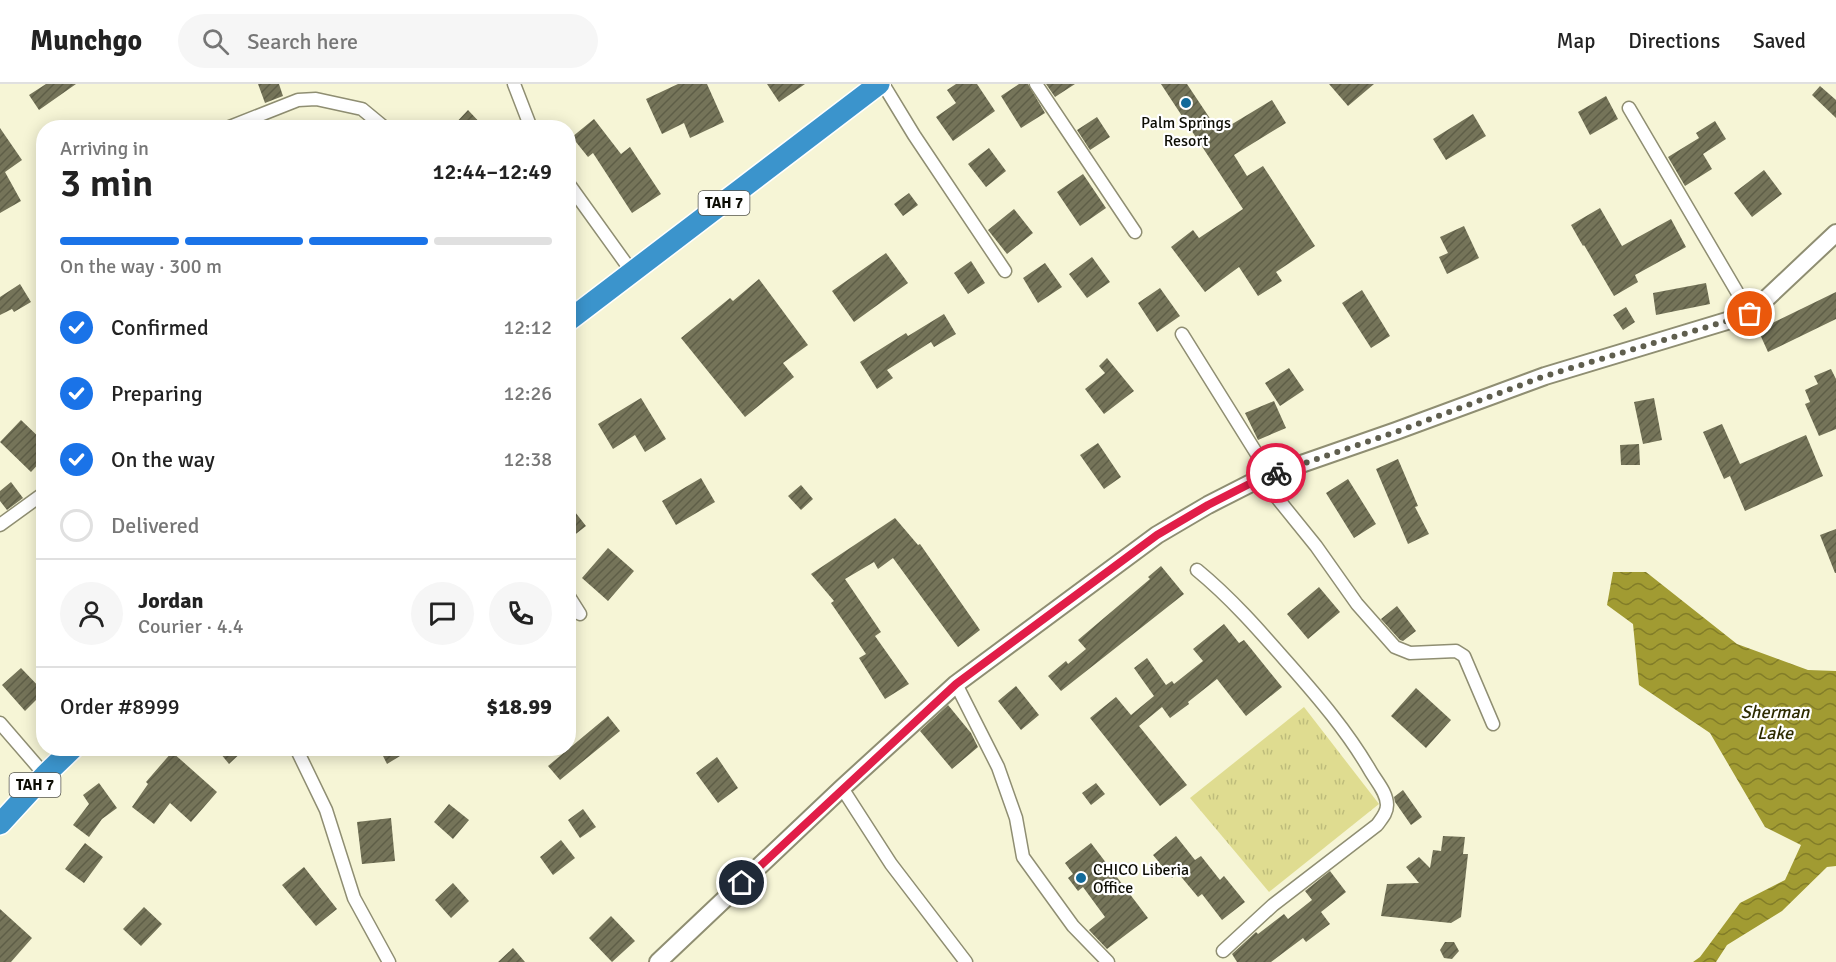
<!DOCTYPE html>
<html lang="en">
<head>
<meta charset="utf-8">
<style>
  body { margin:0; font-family:Signika,sans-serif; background:#f6f6f6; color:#222; height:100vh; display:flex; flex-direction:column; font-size:22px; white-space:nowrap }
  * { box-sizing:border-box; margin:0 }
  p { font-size:20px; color:#767676 }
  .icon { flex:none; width:33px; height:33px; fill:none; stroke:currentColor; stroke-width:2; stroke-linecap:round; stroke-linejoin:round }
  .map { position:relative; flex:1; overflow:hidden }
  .side { position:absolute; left:36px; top:36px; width:540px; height:636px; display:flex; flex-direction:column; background:#fff; border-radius:24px; box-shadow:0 3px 15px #0003 }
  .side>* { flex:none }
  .pin { position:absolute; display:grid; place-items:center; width:51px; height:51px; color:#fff; margin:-26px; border:3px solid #fff; border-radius:50%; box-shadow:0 2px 6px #0007 }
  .courier { position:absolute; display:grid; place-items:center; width:60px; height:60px; margin:-30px; border:4px solid #e11d48; border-radius:50%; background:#fff; color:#222; box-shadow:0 2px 8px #0007 }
  .headline em { font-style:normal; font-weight:600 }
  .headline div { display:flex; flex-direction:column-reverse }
  .headline { display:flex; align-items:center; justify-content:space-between; height:102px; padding:0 24px }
  h1 { font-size:39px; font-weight:600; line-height:45px }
  .bar { display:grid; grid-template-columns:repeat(4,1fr); gap:9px 6px; align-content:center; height:72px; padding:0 24px }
  .bar i { height:8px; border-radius:4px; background:#e0e0e0 }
  .bar .selected { background:#1a73e8 }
  .bar p { grid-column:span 4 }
  .line { display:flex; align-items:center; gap:15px; padding:0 24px; border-top:2px solid #e0e0e0 }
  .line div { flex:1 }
  .round { display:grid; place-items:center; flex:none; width:63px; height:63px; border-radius:32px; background:#f6f6f6 }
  ol { padding:0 24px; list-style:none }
  li { display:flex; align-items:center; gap:18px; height:66px }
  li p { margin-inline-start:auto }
  li .icon { padding:6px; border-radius:50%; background:#1a73e8; color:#fff; stroke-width:4 }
  li:last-child { color:#767676 }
  li i { width:33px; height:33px; border:3px solid #e0e0e0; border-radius:50% }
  header { display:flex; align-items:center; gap:36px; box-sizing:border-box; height:84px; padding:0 30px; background:#fff; border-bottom:2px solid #e0e0e0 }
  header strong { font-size:28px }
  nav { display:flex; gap:33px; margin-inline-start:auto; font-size:21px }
  .search { width:420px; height:54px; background:#f6f6f6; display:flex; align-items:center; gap:15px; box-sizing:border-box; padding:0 21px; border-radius:33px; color:#767676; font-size:22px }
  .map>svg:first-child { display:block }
  .grass { fill:url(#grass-tufts) }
  .water { fill:url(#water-waves) }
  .building { fill:url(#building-hatch) }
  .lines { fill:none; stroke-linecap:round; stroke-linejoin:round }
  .street-casing { stroke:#8f8e72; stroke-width:15 }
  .secondary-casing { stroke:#8f8e72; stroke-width:20 }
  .highway-casing { stroke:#fff; stroke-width:24 }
  .street { stroke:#fff; stroke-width:12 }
  .secondary { stroke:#fff; stroke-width:16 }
  .highway { stroke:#3b94cc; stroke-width:21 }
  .done { stroke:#5f5e4e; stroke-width:6; stroke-dasharray:0 10.8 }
  .route { stroke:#e11d48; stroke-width:8 }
  .poi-dot { fill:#126a9a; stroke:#fff; stroke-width:2 }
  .labels { text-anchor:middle; stroke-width:4.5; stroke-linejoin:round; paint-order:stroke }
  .shield { fill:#fff; stroke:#56564f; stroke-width:1.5 }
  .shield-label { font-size:15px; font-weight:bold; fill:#0d0d04 }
  .poi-label { font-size:16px; fill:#0d0d04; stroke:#fff }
  .water-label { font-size:18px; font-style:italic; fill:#2d2b00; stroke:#fff }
</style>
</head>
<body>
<header>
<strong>Munchgo</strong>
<div class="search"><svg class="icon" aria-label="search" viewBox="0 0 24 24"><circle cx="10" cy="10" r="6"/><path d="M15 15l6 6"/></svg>Search here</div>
<nav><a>Map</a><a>Directions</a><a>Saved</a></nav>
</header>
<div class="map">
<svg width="1836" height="878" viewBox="0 0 1836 878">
  <defs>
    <pattern id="grass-tufts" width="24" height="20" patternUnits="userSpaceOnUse" patternTransform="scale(1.5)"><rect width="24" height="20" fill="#dfdc90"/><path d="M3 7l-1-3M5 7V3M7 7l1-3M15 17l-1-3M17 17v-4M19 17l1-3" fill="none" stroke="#bebc7b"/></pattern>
    <pattern id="water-waves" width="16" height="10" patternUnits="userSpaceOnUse" patternTransform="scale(1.5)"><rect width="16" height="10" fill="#a19b32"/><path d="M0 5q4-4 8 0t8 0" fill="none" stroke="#827d28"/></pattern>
    <pattern id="building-hatch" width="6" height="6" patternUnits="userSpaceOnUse" patternTransform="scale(1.5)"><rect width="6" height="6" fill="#757459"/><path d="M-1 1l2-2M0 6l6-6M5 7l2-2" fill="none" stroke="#5e5e47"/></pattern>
  </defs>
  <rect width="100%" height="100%" fill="#f6f5d6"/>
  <!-- grass -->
  <path class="grass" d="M1304,623L1379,720L1269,808L1190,714Z"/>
  <!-- water -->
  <path class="water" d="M1613,488H1646L1737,560L1808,586L1836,587V782L1827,783L1782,827L1727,861L1716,878H1693L1700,873L1740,819L1785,796L1801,761L1765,743L1710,649L1639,601L1633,540L1607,521Z"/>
  <!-- building -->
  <path class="building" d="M46,0H76L39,26L29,11Z
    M258,0H279L283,12L265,19Z
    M678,0H707L724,38L690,54L684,39L662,50L646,15Z
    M767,0H805L779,18Z
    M956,0H977L995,27L953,57L936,33L956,19L947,6Z
    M1019,0H1028L1045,29L1021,44L1001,12Z
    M1046,0H1075L1055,13Z
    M1161,0H1187L1219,48L1272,16L1286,39L1234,71L1247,92L1263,82L1315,162L1276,188L1282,197L1258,212L1239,183L1205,208L1171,163L1193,146L1199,154L1243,125Z
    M1329,0H1374L1348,22Z
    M1820,2L1836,16V34L1812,11Z
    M1606,12L1618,35L1590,51L1578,28Z
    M468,26L485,44H451Z
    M1473,30L1486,52L1446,76L1433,55Z
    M1097,33L1110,53L1090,66L1077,46Z
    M594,35L621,70L630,63L661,110L632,129L593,69L588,73L572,53Z
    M1715,37L1726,55L1703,70L1712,85L1685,102L1668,73L1699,54L1696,49Z
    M0,44L22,76L5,88L21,117L0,129Z
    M989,64L1006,87L986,103L968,80Z
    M1764,86L1782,110L1752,133L1734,109Z
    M1083,90L1106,124L1080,142L1057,108Z
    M909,109L918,121L903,132L894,120Z
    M1600,124L1622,162L1671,135L1686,163L1635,191L1638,198L1614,212L1584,161L1583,162L1571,141Z
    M1014,125L1033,149L1007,170L988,146Z
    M1464,142L1479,174L1447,190L1439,173L1448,169L1440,153Z
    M886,169L908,199L854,238L832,207Z
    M1092,173L1110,198L1087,214L1069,190Z
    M971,177L985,199L968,210L954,189Z
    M1045,179L1062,203L1038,219L1023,194Z
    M759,195L808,261L783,279L794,293L745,333L681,254L730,214L733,217Z
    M1706,199L1710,220L1656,231L1653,209Z
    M20,200L31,218L14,228L12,225L0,231V213Z
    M1160,204L1180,232L1157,248L1138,219Z
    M1362,206L1390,252L1371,264L1342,219Z
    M1836,208V235L1768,268L1758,246Z
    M1626,223L1635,238L1623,246L1613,231Z
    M944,230L956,250L934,263L931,258L887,286L893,294L877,305L860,278L906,249L908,252Z
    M1107,274L1134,307L1104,330L1085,305L1105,289L1099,282Z
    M1289,284L1304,306L1280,322L1265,299Z
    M1831,285L1836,295V345L1819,352L1805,320L1810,318L1805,306L1818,300L1814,292Z
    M641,314L666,355L645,368L635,351L613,365L598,340Z
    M1654,314L1662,356L1643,360L1634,318Z
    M1274,317L1286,344L1258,356L1245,329Z
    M21,336L44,358V374L31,388L0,358Z
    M1722,340L1740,380L1806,351L1823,392L1745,427L1730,392L1724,395L1703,348Z
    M1098,359L1121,393L1104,405L1080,371Z
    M1639,360L1640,381H1621L1620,361Z
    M1398,375L1418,422L1415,423L1429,450L1408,460L1376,385Z
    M701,394L715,418L676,441L662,417Z
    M1348,395L1376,440L1354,454L1326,409Z
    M11,398L23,414L7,426L0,417V407Z
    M801,401L813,415L801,426L788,412Z
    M568,419L586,442L568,456Z
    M895,434L918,461L920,460L980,546L958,563L893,474L878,485L874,478L845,495L881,548L875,552L909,600L885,615L859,574L866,570L831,519L834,517L811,490Z
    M1836,445V489H1835L1820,451Z
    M608,464L634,487L608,517L582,494Z
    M1161,482L1184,510L1061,607L1048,592L1066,577L1068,580L1086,565L1078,556L1150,495L1148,493Z
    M1319,503L1340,528L1308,555L1287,530Z
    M1397,522L1416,547L1403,557L1400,556L1381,535Z
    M1224,540L1239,559L1244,556L1282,603L1246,632L1217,595L1188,618L1189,620L1170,634L1162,623L1139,642L1187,701L1160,722L1090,634L1116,613L1131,631L1154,612L1134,584L1147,574L1166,601L1172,597L1174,600L1203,577L1193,565Z
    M21,584L44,608L25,627L2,601Z
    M1016,602L1039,631L1021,646L998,617Z
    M1416,604L1451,636L1426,664L1391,632Z
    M948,621L971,649L978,663L952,685L920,647Z
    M608,632L620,647L560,696L548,682Z
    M216,664H246L229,680Z
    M379,664H413L387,680Z
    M172,668L217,708L191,738L170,719L154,740L132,723L148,700L146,698Z
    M717,673L738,704L718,719L696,689Z
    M99,699L117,724L102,735L89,753L73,741L89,720L83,711Z
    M1096,699L1105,710L1091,721L1082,709Z
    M1403,706L1422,733L1411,741L1395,718L1394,713Z
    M449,720L469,736L453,755L434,738Z
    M583,725L596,743L580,754L568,736Z
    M391,734L395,777L362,780L357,738Z
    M1176,752L1195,776L1201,772L1220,796L1224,792L1245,818L1222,836L1202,810L1198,813L1178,789L1172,794L1153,771Z
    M1443,752L1465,753L1463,770H1468L1461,833L1451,839L1381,832L1387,800L1419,799L1406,783L1419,773L1430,784L1433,766L1441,767Z
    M561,756L575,774L553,791L540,773Z
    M85,759L103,773L84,799L65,785Z
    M1091,759L1148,834L1107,865L1089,846L1105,833L1083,803L1078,807L1068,794L1073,790L1065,779Z
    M304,783L337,825L316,842L282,801Z
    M1330,787L1346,808L1321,828L1330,840L1306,858L1303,854L1271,878H1237L1232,870L1256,848L1258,850L1284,830L1288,835L1312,816L1305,807Z
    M453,799L469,817L451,834L435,816Z
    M144,823L162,840L141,862L123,845Z
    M0,825L32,854L11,878H0Z
    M611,832L635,857L612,878L589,854Z
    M1445,858H1454L1459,867L1452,875L1444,874L1440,866Z
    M513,864L525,878H498Z"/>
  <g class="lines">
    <!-- street casing -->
    <g class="street-casing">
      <path id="street" d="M514,0L531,44
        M883,0L914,51L1005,187
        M1036,0L1135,148
        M1629,24L1750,230
        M227,44L298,16L316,15L362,25L385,44
        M568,99L632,188
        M1182,250L1270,391
        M1261,394L1316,462L1357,520L1395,563L1410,569L1456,567L1464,572L1493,640
        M0,441L44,409
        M1197,486C1231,514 1259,546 1287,578C1318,613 1348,648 1371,688C1377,698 1387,709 1387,721C1387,729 1382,734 1377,741L1273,821L1223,867
        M568,511L580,530
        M956,600L998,683L1016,734L1023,773L1073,842L1108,878
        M0,639L45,691
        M296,664L326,726L354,814L389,878
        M842,704L891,780L966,878"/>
    </g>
    <!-- secondary casing -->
    <g class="secondary-casing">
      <path id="secondary" d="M658,878L842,704L956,600L1157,451L1208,421L1261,394L1396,347L1545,292L1750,230L1836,149"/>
    </g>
    <!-- highway casing -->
    <g class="highway-casing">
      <path id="highway" d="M568,237L879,0
        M0,740L45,691L73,664"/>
    </g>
    <!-- street -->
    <use href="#street" class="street"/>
    <!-- secondary -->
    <use href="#secondary" class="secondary"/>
    <!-- highway -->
    <use href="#highway" class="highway"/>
  </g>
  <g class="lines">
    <!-- done -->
    <path class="done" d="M1276,389L1396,348L1545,292L1750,230"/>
    <!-- route -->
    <path class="route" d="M742,799L956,600L1157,451L1208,421L1261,394L1276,389"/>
  </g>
  <!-- markers -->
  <g class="poi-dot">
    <circle cx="1186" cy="19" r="6"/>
    <circle cx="1081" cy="794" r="6"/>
  </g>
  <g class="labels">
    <!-- shield labels -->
    <g class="shield">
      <rect x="698.5" y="107" width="51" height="24" rx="4.5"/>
      <rect x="9.5" y="689" width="51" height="24" rx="4.5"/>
    </g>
    <g class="shield-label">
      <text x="724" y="124">TAH 7</text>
      <text x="35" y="706">TAH 7</text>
    </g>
    <!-- poi labels -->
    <g class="poi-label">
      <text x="1186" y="44">Palm Springs<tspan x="1186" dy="18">Resort</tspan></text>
      <text x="1093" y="791" text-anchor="start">CHICO Liberia<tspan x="1093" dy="18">Office</tspan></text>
    </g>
    <!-- water labels -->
    <g class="water-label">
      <text x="1775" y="634">Sherman<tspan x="1775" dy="21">Lake</tspan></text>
    </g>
  </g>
</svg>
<div class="pin" style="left:1750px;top:230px;background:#ea580c"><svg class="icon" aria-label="bag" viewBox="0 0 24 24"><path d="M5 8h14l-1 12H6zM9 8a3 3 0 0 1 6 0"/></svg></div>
<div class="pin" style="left:742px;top:799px;background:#1f2937"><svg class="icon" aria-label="home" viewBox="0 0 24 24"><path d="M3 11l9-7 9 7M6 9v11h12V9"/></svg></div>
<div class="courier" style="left:1276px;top:389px"><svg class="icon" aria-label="bike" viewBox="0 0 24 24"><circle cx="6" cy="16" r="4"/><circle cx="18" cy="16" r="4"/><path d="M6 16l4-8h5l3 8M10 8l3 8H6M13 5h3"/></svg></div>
<section class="side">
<div class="headline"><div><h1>3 min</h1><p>Arriving in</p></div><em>12:44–12:49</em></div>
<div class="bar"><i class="selected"></i><i class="selected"></i><i class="selected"></i><i></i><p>On the way · 300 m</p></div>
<ol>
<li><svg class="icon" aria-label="check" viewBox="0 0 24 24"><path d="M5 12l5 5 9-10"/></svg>Confirmed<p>12:12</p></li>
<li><svg class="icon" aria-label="check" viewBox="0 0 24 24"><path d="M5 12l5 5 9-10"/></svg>Preparing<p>12:26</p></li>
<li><svg class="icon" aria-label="check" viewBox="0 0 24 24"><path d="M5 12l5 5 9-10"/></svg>On the way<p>12:38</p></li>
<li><i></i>Delivered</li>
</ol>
<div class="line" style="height:108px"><a class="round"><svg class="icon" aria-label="person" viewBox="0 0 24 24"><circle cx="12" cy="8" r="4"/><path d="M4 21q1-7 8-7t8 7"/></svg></a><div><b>Jordan</b><p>Courier · 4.4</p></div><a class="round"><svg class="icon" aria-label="chat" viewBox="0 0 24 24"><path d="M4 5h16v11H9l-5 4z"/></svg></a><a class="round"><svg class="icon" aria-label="phone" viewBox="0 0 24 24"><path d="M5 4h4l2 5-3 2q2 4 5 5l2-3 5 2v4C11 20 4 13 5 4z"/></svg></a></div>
<div class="line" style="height:78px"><div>Order #8999</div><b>$18.99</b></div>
</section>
</div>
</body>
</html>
